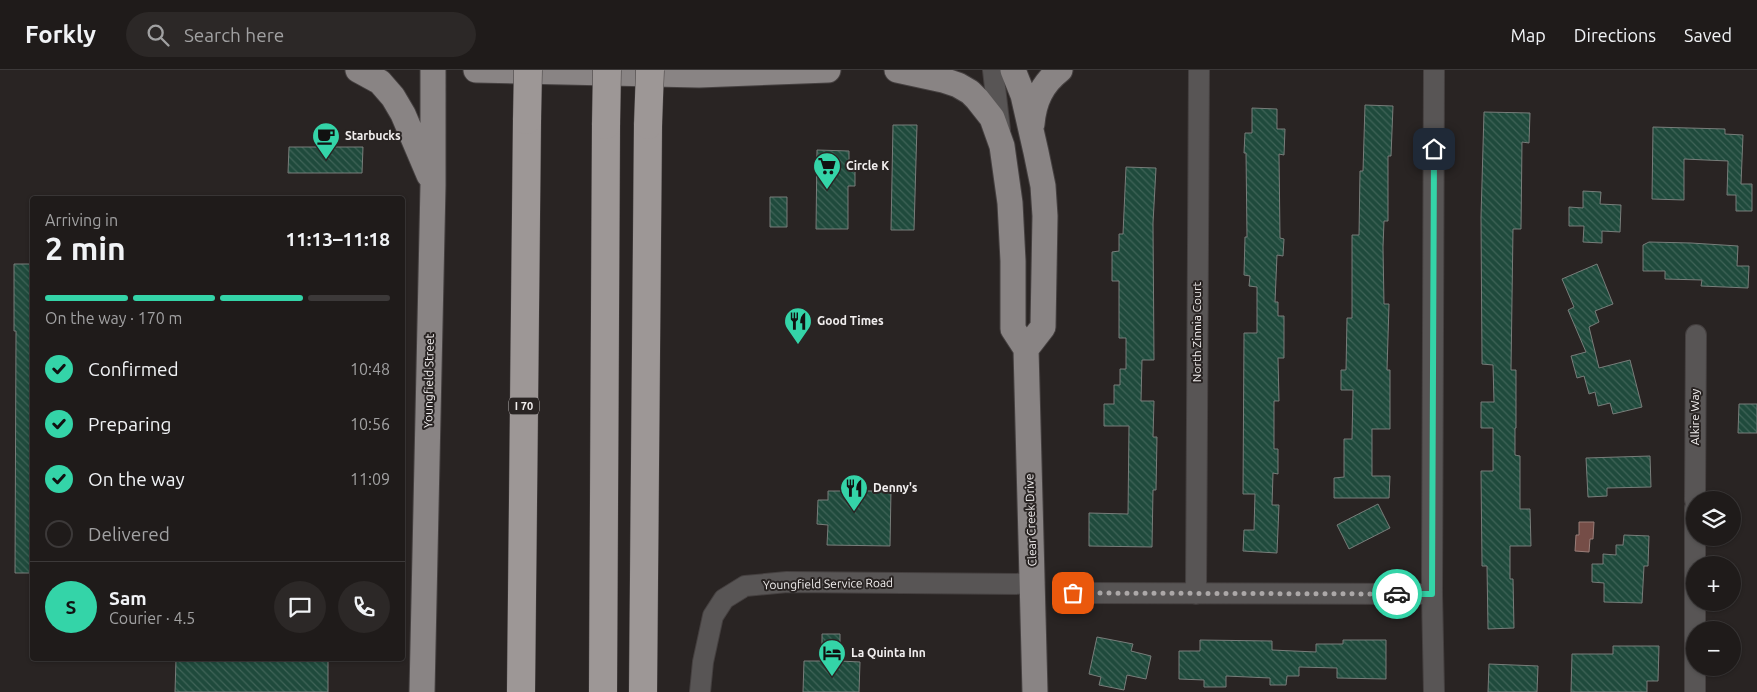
<!DOCTYPE html>
<html lang="en">
<head>
<meta charset="utf-8">
<style>
  body { margin:0; font-family:Ubuntu,sans-serif; background:#2c2827; color:#f1f3f6; height:100vh; display:flex; flex-direction:column; font-size:19px; white-space:nowrap }
  * { box-sizing:border-box; margin:0 }
  p { font-size:16px; color:#a1a1a2 }
  .icon { flex:none; width:28px; height:28px; fill:none; stroke:currentColor; stroke-width:2; stroke-linecap:round; stroke-linejoin:round }
  .map { position:relative; flex:1; overflow:hidden }
  .side { position:absolute; left:30px; top:126px; width:375px; height:465px; display:flex; flex-direction:column; background:#1f1b1a; border-radius:5px; box-shadow:0 1px 4px #0004,0 0 0 1px #3c3939 }
  .side>* { flex:none }
  .controls { position:absolute; left:1686px; top:421px; display:grid; gap:10px }
  .controls a { display:grid; place-items:center; width:55px; height:55px; border-radius:50%; background:#1f1b1a; box-shadow:0 1px 4px #0004,0 0 0 1px #3c3939; font-size:25px }
  .pin { position:absolute; display:grid; place-items:center; width:42px; height:42px; color:#fff; margin:-21px; border-radius:10px; box-shadow:0 2px 8px #0006 }
  .courier { position:absolute; display:grid; place-items:center; width:50px; height:50px; margin:-25px; border:4px solid #34d4a8; border-radius:50%; background:#fff; color:#222; box-shadow:0 1px 6px #0007 }
  .head em { font-style:normal; font-weight:700 }
  .head div { display:flex; flex-direction:column-reverse }
  .head { display:flex; align-items:center; justify-content:space-between; height:85px; padding:0 15px }
  h1 { font-size:32px; font-weight:700; line-height:38px }
  .bar { display:grid; grid-template-columns:repeat(4,1fr); gap:8px 5px; align-content:center; height:60px; padding:0 15px }
  .bar i { height:6px; border-radius:4px; background:#3c3939 }
  .bar .current { background:#34d4a8 }
  .bar p { grid-column:span 4 }
  .line { display:flex; align-items:center; gap:12px; padding:0 15px; border-top:1px solid #3c3939 }
  .line div { flex:1 }
  .round { display:grid; place-items:center; flex:none; width:52px; height:52px; border-radius:26px; background:#2c2827 }
  ol { padding:0 15px; list-style:none }
  li { display:flex; align-items:center; gap:15px; height:55px }
  li p { margin-inline-start:auto }
  li .icon { padding:5px; border-radius:50%; background:#34d4a8; color:#111; stroke-width:4 }
  li:last-child { color:#a1a1a2 }
  li i { width:28px; height:28px; border:2px solid #3c3939; border-radius:50% }
  header { display:flex; align-items:center; gap:30px; box-sizing:border-box; height:70px; padding:0 25px; background:#1f1b1a; border-bottom:1px solid #3c3939 }
  header strong { font-size:24px }
  nav { display:flex; gap:28px; margin-inline-start:auto; font-size:18px }
  .search { width:350px; height:45px; background:#2c2827; display:flex; align-items:center; gap:12px; box-sizing:border-box; padding:0 18px; border-radius:28px; color:#a1a1a2; font-size:19px }
  .map>svg:first-child { display:block }
  .water { fill:#754d47; stroke:#9a7e79 }
  .building { fill:url(#building-back-hatch); stroke:#787d7a }
  .lines { fill:none; stroke-linecap:round; stroke-linejoin:round }
  .minor-casing { stroke:#454040; stroke-width:22 }
  .major-casing { stroke:#454040; stroke-width:27 }
  .highway-casing { stroke:#454040; stroke-width:29 }
  .minor { stroke:#585555; stroke-width:20 }
  .major { stroke:#898484; stroke-width:25 }
  .highway { stroke:#9d9796; stroke-width:28 }
  .highway-bridge-casing { stroke:#454040; stroke-width:29; stroke-linecap:butt }
  .highway-bridge { stroke:#9d9796; stroke-width:28 }
  .done { stroke:#aca8a8; stroke-width:5; stroke-dasharray:0 9 }
  .route { stroke:#34d4a8; stroke-width:6 }
  .labels { text-anchor:middle; stroke-width:4; stroke-linejoin:round; paint-order:stroke }
  .shield { fill:#292423; stroke:#b6b2b2; stroke-width:1 }
  .shield-label { font-size:11px; font-weight:bold; fill:#f2efef }
  .poi-label { font-size:12px; font-weight:bold; fill:#f2efef; stroke:#292423; text-anchor:start }
  .street-label { font-size:12px; fill:#f2efef; stroke:#292423 }
</style>
</head>
<body>
<header>
<strong>Forkly</strong>
<div class="search"><svg class="icon" aria-label="search" viewBox="0 0 24 24"><circle cx="10" cy="10" r="6"/><path d="M15 15l6 6"/></svg>Search here</div>
<nav><a>Map</a><a>Directions</a><a>Saved</a></nav>
</header>
<div class="map">
<svg width="1757" height="622" viewBox="0 0 1757 622">
  <defs>
    <pattern id="building-back-hatch" width="6" height="6" patternUnits="userSpaceOnUse" patternTransform="scale(1.25)"><rect width="6" height="6" fill="#1f4a3c"/><path d="M-1 5l2 2M0 0l6 6M5-1l2 2" fill="none" stroke="#406458"/></pattern>
  </defs>
  <rect width="100%" height="100%" fill="#292423"/>
  <!-- water -->
  <path class="water" d="M1579,452H1594L1593,469H1590L1589,482L1575,481L1576,465H1579Z"/>
  <!-- building -->
  <path class="building" d="M1365,35L1393,36L1391,86H1388V151H1384L1383,177L1384,234H1389L1387,300H1390V359H1372V406H1390L1389,428H1334V408L1344,407V369H1352L1353,320H1341V300H1346L1347,248H1352V165H1359L1360,101H1363Z
    M1252,38L1277,39V59H1285L1284,85L1279,84L1280,168L1284,169L1283,186L1277,185L1275,232H1278V246H1284V288H1278L1279,331H1274V379H1278V404L1273,403L1272,435H1279L1277,483L1243,481L1244,460H1254L1255,424H1243L1244,263H1257V217L1249,216L1250,206L1244,205L1245,167H1247L1246,83H1244L1245,63H1252Z
    M1484,42L1530,43L1529,73L1522,72L1521,159H1513L1511,300H1516V358H1515V385L1520,386V439H1530L1531,476H1510V509H1513L1514,558L1488,559L1487,496H1482L1481,401H1493V358H1481V332H1494L1493,295L1482,294L1481,147Z
    M893,55H917L914,160H891Z
    M1653,57L1725,59V64L1743,65L1741,114H1752V141H1736V125H1727L1728,91L1684,89V130L1652,129Z
    M289,77H363L362,103H288Z
    M817,80L849,81V100L855,101V116H848V159H816Z
    M1126,97L1156,98L1153,153L1154,290H1142L1141,331H1154L1153,367H1157L1156,420H1153L1152,477L1089,476V443L1128,444L1129,356H1104V334H1114V315H1120V299H1126V268H1119V211H1112V182L1119,181V164H1123Z
    M1583,121L1601,122L1600,134L1621,135L1620,162L1602,161V173L1583,172L1584,156H1569V137L1583,138Z
    M770,127H787V157H770Z
    M1649,172L1691,173L1738,176L1737,196H1749L1748,218L1701,216L1702,210L1665,209V201H1643V175Z
    M14,194H32V503H15L16,261H14Z
    M1597,194L1613,234L1595,241L1599,252L1589,257L1599,298L1630,290L1642,337L1613,344L1610,333L1598,336L1595,322L1589,324L1584,306L1577,308L1571,286L1586,282L1568,240L1574,237L1562,209Z
    M1739,334H1757V363H1738Z
    M1650,386L1651,417L1607,418V426L1588,427L1586,388Z
    M828,421H891L890,476L827,475L828,455L817,454L818,430H828Z
    M1378,434L1390,458L1349,479L1337,455Z
    M1624,465L1649,466L1648,496H1644L1642,533L1604,532V513L1592,512V494H1603V484L1616,485V475H1623Z
    M822,564H840V591L860,592L859,622H803L804,591H822Z
    M1097,567L1133,574L1131,581L1151,586L1146,609L1127,605L1124,620L1099,615L1101,607L1089,604Z
    M1200,570L1272,571V580L1316,582V574H1343V570H1386V609L1337,608V598L1299,597V606H1287L1286,615H1270V608L1226,606V617H1204V610L1179,609V581H1200Z
    M1613,576H1659L1658,611H1647V622H1571L1572,584H1613Z
    M176,589H328V622H175Z
    M1489,594L1538,596L1537,622H1488Z"/>
  <g class="lines">
    <!-- minor casing -->
    <g class="minor-casing">
      <path id="minor" d="M993,0L1000,60
        M1695,430L1696,265
        M1073,523L1432,524
        M1196,524L1199,0
        M700,622L703,592L713,546L724,529L745,516L787,512L1033,514
        M1434,622L1432,524L1434,0
        M1695,622V438"/>
    </g>
    <!-- major casing -->
    <g class="major-casing">
      <path id="major" d="M358,0L380,12L393,27L403,44L429,105
        M476,0L699,5L828,0
        M897,0L943,10L958,15L970,22L977,29L992,48L1002,76L1010,133L1013,191V259L1026,279L1035,622
        M1013,0L1023,25L1036,82L1043,116L1045,146L1043,257L1026,279
        M1032,54C1034,31 1042,14 1060,0
        M422,622L433,115V0"/>
    </g>
    <!-- highway casing -->
    <g class="highway-casing">
      <path id="highway" d="M521,622L527,50
        M603,622L606,55
        M643,622L648,55"/>
    </g>
    <!-- minor -->
    <use href="#minor" class="minor"/>
    <!-- major -->
    <use href="#major" class="major"/>
    <!-- highway -->
    <use href="#highway" class="highway"/>
    <!-- highway-bridge casing -->
    <g class="highway-bridge-casing">
      <path id="highway-bridge" d="M527,50L528,0
        M606,55L607,0
        M648,55L650,0"/>
    </g>
    <!-- highway-bridge -->
    <use href="#highway-bridge" class="highway-bridge"/>
  </g>
  <g class="lines">
    <!-- done -->
    <path class="done" d="M1073,523L1397,524"/>
    <!-- route -->
    <path class="route" d="M1397,524H1432L1434,79"/>
  </g>
  <!-- icons -->
  <defs>
    <g id="cafe-pin" transform="scale(1.4375)"><path d="M0 17L-7.5 6A9.5 9.5 0 1 1 7.5 6Z" fill="#34d4a8" stroke="#292423"/><path d="M-5.5-4.5H6V0H3Q3 3.5 0 3.5H-2.5Q-5.5 3.5-5.5 0ZM3-3.2v2h1.7v-2ZM-6 4.5H4V6H-6Z" fill="#111"/></g>
    <g id="supermarket-pin" transform="scale(1.4375)"><path d="M0 17L-7.5 6A9.5 9.5 0 1 1 7.5 6Z" fill="#34d4a8" stroke="#292423"/><path d="M-6-5.5h2.5l.6 2H6L4.5 2H-2.5L-4.4-4H-6ZM-1.5 3.2a1.3 1.3 0 1 0 .1 0ZM3 3.2a1.3 1.3 0 1 0 .1 0Z" fill="#111"/></g>
    <g id="restaurant-pin" transform="scale(1.4375)"><path d="M0 17L-7.5 6A9.5 9.5 0 1 1 7.5 6Z" fill="#34d4a8" stroke="#292423"/><path d="M-5-6h1v4h1v-4h1v4h1v-4h1v5L-1.5 .5V6h-2V.5L-5-1ZM5-6V6H3V1.5H1.5Q1.5-4 5-6Z" fill="#111"/></g>
    <g id="hotel-pin" transform="scale(1.4375)"><path d="M0 17L-7.5 6A9.5 9.5 0 1 1 7.5 6Z" fill="#34d4a8" stroke="#292423"/><path d="M-6-4.5h1.5V1H6V5H4.5V3h-9V5H-6ZM-4 0a1.8 1.8 0 1 1 3.6 0ZM.5 0V-2.5h3Q6-2.5 6 0Z" fill="#111"/></g>
  </defs>
  <g fill-rule="evenodd">
    <use href="#cafe-pin" x="326" y="66"/>
    <use href="#supermarket-pin" x="827" y="96"/>
    <use href="#restaurant-pin" x="798" y="251"/>
    <use href="#restaurant-pin" x="854" y="418"/>
    <use href="#hotel-pin" x="832" y="583"/>
  </g>
  <g class="labels">
    <!-- shield labels -->
    <rect class="shield" x="509" y="327.5" width="30" height="17" rx="4"/>
    <g class="shield-label">
      <text x="524" y="340">I 70</text>
    </g>
    <!-- poi labels -->
    <g class="poi-label">
      <text x="345" y="70">Starbucks</text>
      <text x="846" y="100">Circle K</text>
      <text x="817" y="255">Good Times</text>
      <text x="873" y="422">Denny's</text>
      <text x="851" y="587">La Quinta Inn</text>
    </g>
    <!-- street labels -->
    <g class="street-label">
      <text transform="translate(1197 262) rotate(-90)" y="4">North Zinnia Court</text>
      <text transform="translate(429 311) rotate(-89)" y="4">Youngfield Street</text>
      <text transform="translate(1695 347) rotate(-90)" y="4">Alkire Way</text>
      <text transform="translate(1031 450) rotate(-92)" y="4">Clear Creek Drive</text>
      <text transform="translate(828 514) rotate(-1)" y="4">Youngfield Service Road</text>
    </g>
  </g>
</svg>
<div class="controls">
<a><svg class="icon" aria-label="layers" viewBox="0 0 24 24"><path d="M12 4l9 5-9 5-9-5zM3 14l9 5 9-5"/></svg></a>
<a>+</a>
<a>−</a>
</div>
<div class="pin" style="left:1073px;top:523px;background:#ea580c"><svg class="icon" aria-label="bag" viewBox="0 0 24 24"><path d="M5 8h14l-1 12H6zM9 8a3 3 0 0 1 6 0"/></svg></div>
<div class="pin" style="left:1434px;top:79px;background:#1f2937"><svg class="icon" aria-label="home" viewBox="0 0 24 24"><path d="M3 11l9-7 9 7M6 9v11h12V9"/></svg></div>
<div class="courier" style="left:1397px;top:524px"><svg class="icon" aria-label="car" viewBox="0 0 24 24"><path d="M5 17H2v-5l4-1 3-4h7l3 4 3 1v5h-3M9 17h6M6 11h13"/><circle cx="7" cy="17" r="2"/><circle cx="17" cy="17" r="2"/></svg></div>
<section class="side">
<div class="head"><div><h1>2 min</h1><p>Arriving in</p></div><em>11:13–11:18</em></div>
<div class="bar"><i class="current"></i><i class="current"></i><i class="current"></i><i></i><p>On the way · 170 m</p></div>
<ol>
<li><svg class="icon" aria-label="check" viewBox="0 0 24 24"><path d="M5 12l5 5 9-10"/></svg>Confirmed<p>10:48</p></li>
<li><svg class="icon" aria-label="check" viewBox="0 0 24 24"><path d="M5 12l5 5 9-10"/></svg>Preparing<p>10:56</p></li>
<li><svg class="icon" aria-label="check" viewBox="0 0 24 24"><path d="M5 12l5 5 9-10"/></svg>On the way<p>11:09</p></li>
<li><i></i>Delivered</li>
</ol>
<div class="line" style="height:90px"><b class="round" style="background:#34d4a8;color:#111">S</b><div><b>Sam</b><p>Courier · 4.5</p></div><a class="round"><svg class="icon" aria-label="chat" viewBox="0 0 24 24"><path d="M4 5h16v11H9l-5 4z"/></svg></a><a class="round"><svg class="icon" aria-label="phone" viewBox="0 0 24 24"><path d="M5 4h4l2 5-3 2q2 4 5 5l2-3 5 2v4C11 20 4 13 5 4z"/></svg></a></div>
</section>
</div>
</body>
</html>
